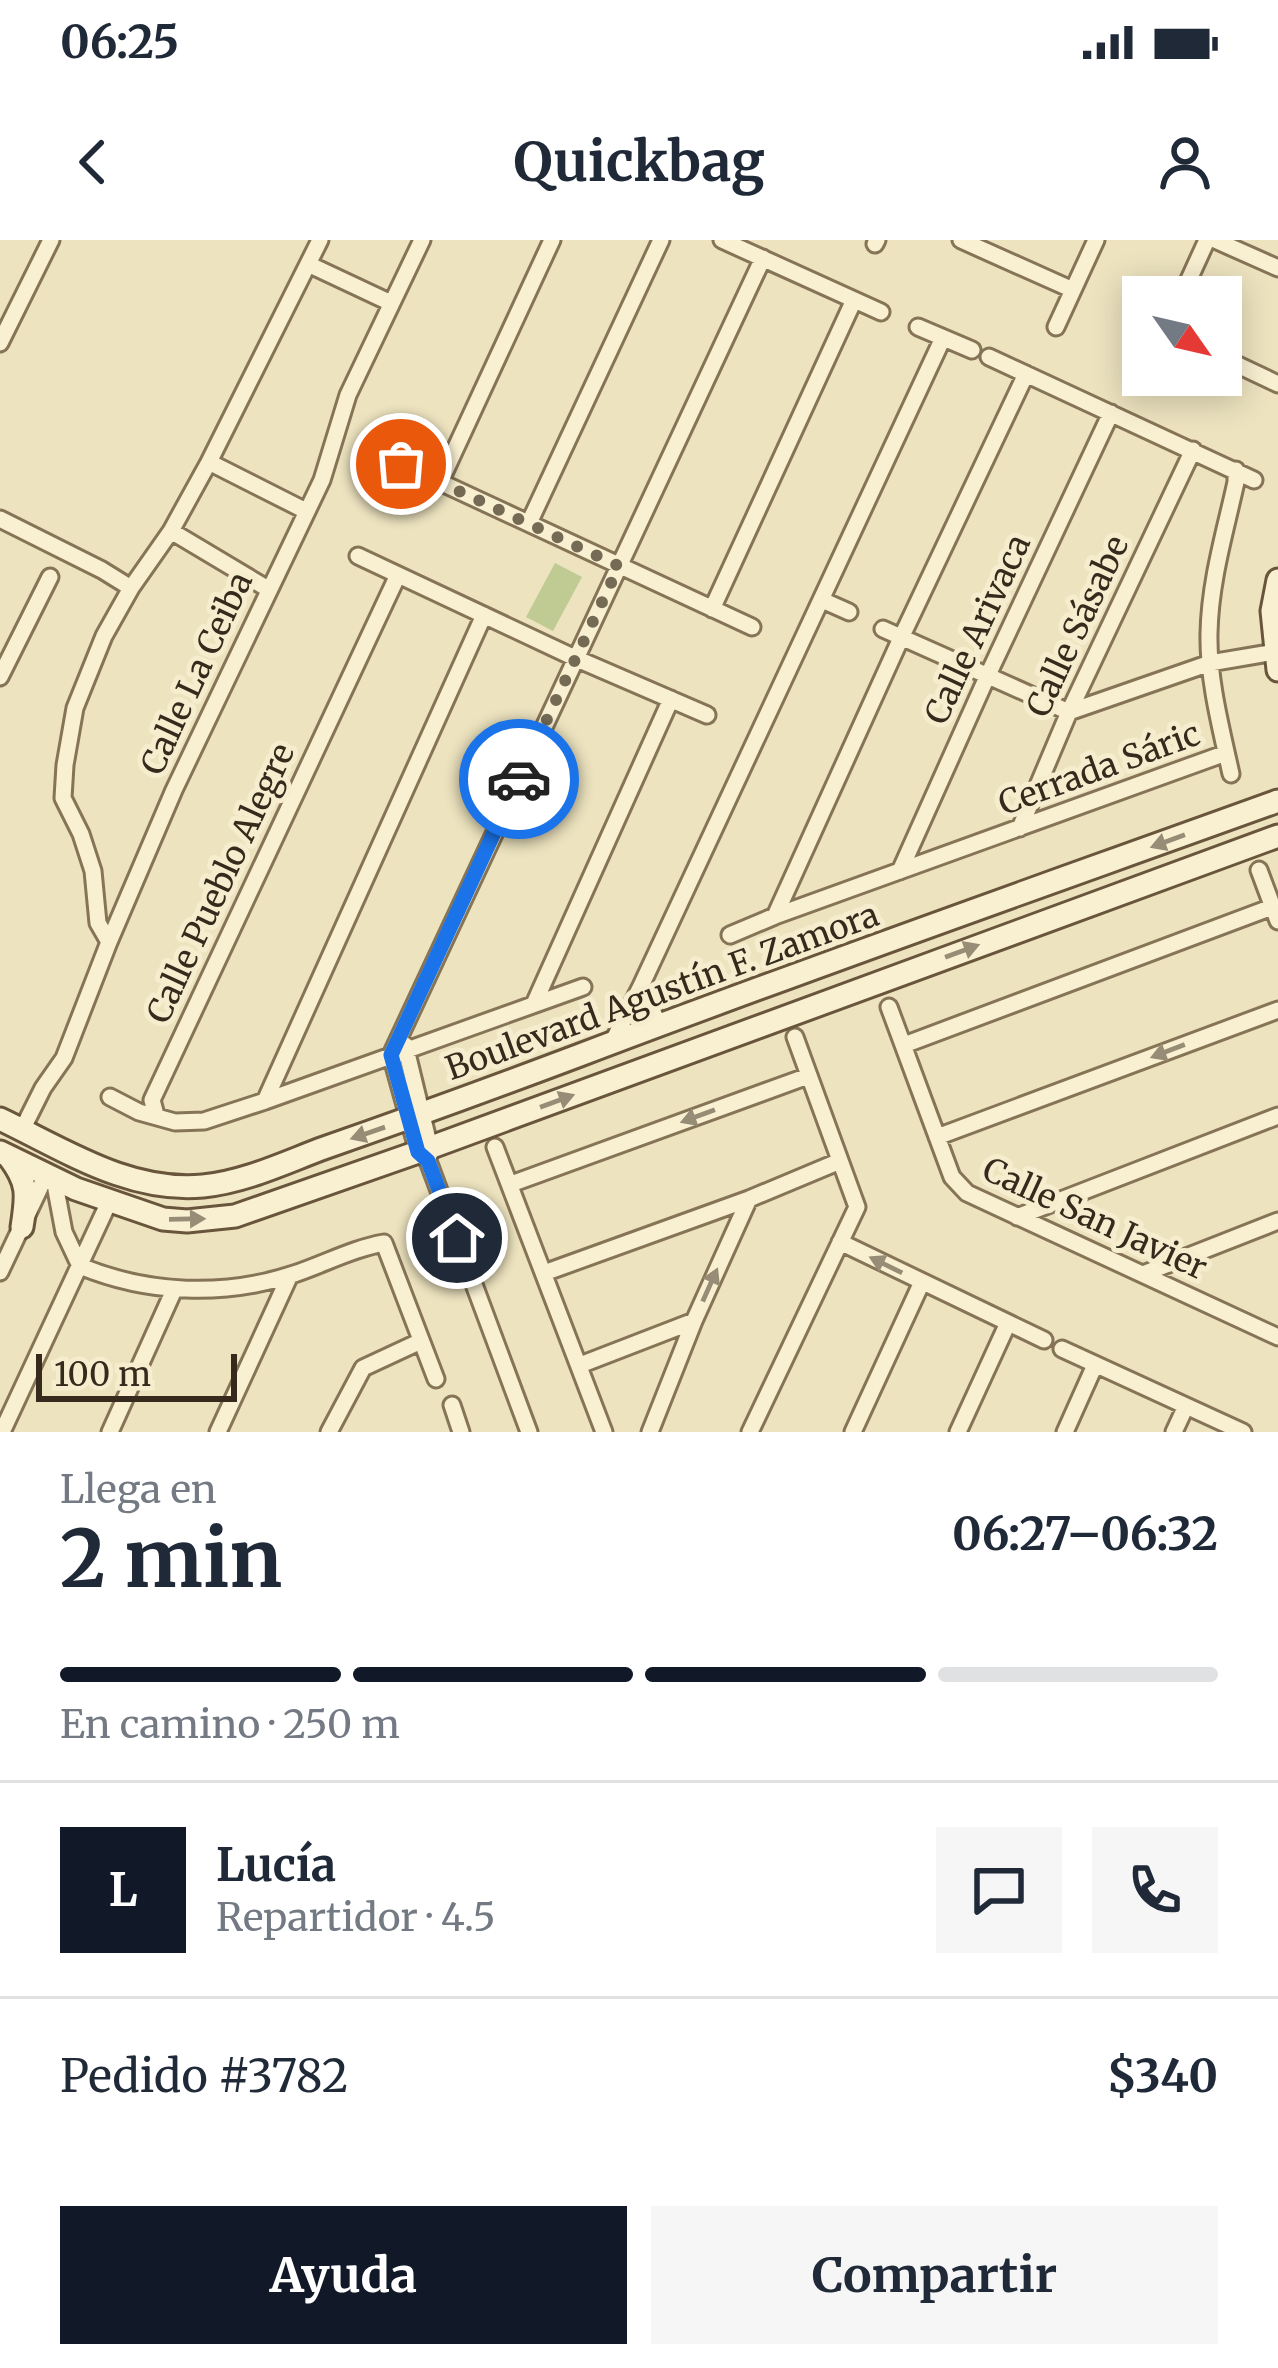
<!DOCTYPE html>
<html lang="es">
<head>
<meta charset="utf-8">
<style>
  body { margin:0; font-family:Merriweather,serif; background:#f6f6f7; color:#1f2937; height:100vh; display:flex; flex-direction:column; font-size:45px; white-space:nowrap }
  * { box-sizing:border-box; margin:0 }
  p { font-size:39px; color:#747a83 }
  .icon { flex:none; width:66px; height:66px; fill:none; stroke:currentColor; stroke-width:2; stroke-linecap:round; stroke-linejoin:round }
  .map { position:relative; height:1192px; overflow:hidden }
  .drawer { display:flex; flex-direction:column; background:#fff; flex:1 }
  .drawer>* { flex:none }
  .needle { width:78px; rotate:124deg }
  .tools { position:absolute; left:1122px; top:36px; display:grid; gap:24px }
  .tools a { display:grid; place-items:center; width:120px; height:120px; border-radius:0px; background:#fff; box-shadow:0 6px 30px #0003; font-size:60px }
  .scale { position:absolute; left:36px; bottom:30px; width:201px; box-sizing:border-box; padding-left:12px; border:6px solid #352a1c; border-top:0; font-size:33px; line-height:42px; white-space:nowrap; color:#352a1c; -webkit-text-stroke:9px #f5edce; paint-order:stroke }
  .pin { position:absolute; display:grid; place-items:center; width:102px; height:102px; color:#fff; margin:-51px; border:6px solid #fff; border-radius:50%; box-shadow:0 3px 12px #0007 }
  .courier { position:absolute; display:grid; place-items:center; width:120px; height:120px; margin:-60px; border:9px solid #1a73e8; border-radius:50%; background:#fff; color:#222; box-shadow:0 3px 15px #0007 }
  .summary em { font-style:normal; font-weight:700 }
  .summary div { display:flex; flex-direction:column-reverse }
  .summary { display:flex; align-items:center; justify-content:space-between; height:204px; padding:0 60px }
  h1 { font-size:78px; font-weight:700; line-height:90px }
  .bar { display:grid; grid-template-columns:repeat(4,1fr); gap:18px 12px; align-content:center; height:144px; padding:0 60px }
  .bar i { height:15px; border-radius:9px; background:#e0e1e3 }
  .bar .on { background:#111827 }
  .bar p { grid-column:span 4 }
  .line { display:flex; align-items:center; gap:30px; padding:0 60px; border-top:3px solid #e0e1e3 }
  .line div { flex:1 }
  .round { display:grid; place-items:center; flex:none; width:126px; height:126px; border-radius:0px; background:#f6f6f7 }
  .button { display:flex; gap:24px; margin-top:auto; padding:24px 60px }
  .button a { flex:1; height:138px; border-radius:0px; background:#111827; color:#fff; font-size:48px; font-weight:700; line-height:138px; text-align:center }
  .button a+a { background:#f6f6f7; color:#1f2937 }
  .status { display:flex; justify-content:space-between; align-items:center; height:84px; padding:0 60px; background:#fff; direction:ltr }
  .status svg { height:33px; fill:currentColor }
  header { display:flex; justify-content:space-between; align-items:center; height:156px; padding:0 60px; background:#fff; font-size:54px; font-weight:700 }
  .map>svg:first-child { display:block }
  .green { fill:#c0cb93 }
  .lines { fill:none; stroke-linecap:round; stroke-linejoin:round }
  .street-casing { stroke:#867457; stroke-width:21 }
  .secondary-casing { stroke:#68553b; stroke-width:27 }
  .street { stroke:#f9f0d2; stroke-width:15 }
  .secondary { stroke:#f9f0d2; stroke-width:21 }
  .oneway { fill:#978d77 }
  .done { stroke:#756b55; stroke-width:12; stroke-dasharray:0 21.6 }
  .route { stroke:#1a73e8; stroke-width:15 }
  .labels { text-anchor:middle; stroke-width:10; stroke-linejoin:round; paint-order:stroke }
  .street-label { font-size:33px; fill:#352a1c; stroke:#f5edce }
</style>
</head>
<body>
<div class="status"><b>06:25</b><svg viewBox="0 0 49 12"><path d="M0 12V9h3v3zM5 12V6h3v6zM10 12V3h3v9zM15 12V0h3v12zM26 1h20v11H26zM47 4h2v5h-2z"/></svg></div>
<header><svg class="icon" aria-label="back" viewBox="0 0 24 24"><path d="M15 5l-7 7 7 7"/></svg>Quickbag<svg class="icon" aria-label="person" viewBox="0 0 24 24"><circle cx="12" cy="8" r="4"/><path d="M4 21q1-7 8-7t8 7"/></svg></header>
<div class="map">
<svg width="1278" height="1192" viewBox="0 0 1278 1192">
  <rect width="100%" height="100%" fill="#ede3bf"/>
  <!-- green -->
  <path class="green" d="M555,323L582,337L553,391L526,377Z"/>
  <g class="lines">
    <!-- street casing -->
    <g class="street-casing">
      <path id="street" d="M722,0L881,72
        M961,0L1073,50
        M1215,0L1278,28
        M875,4L877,0
        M308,24L391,63
        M1181,57L1207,0
        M918,87L972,110
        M1056,87L1096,0
        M0,103L51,0
        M989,117L1254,240
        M1221,117L1278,144
        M209,222L306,271
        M401,224L752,387
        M440,242L552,0
        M0,279L102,330L131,348
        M529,283L661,0
        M171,291L268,349
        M358,316L575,418L707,475
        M822,360L849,372
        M712,369L854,60
        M883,389L1069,472L1210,423L1275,412
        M0,437L50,337
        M1231,534C1221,488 1208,440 1209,393C1210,341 1225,292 1236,242V230
        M1020,588L1069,472L1193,210
        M1259,630L1278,681
        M900,631L987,437L1111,173
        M775,676L901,398L1026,134
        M730,695L775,676L1226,513
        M109,702L98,683L93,631L81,594L63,558L65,525L75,468L104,396L131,348L171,291L209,222L320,0
        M641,746L659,785
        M534,764L671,459
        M889,767L952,937L967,953L1278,1097
        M612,803L641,746L943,98
        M405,805L430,908L429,916
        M904,805L1272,667
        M110,857L139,872L175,882L204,881L265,861L583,747
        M265,861L484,375
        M156,875L152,860L398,335
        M22,890L43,848L64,818L109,702L174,550L322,240L348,155L422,0
        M937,897L1278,770
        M495,907L604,1192
        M54,939L64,992L80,1026C148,1054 224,1057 294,1034C324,1024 354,1008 384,1003L436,1139
        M511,944L808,836
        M1017,977L1278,876
        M840,1002L1044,1100
        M0,1032L46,935
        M544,1033L749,959L840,921
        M1143,1034L1278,981
        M1062,1109L1243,1192
        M580,1125L694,1081
        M452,1165L461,1192
        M2,1192L109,962
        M110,1192L174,1050
        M218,1192L290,1035
        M329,1192L363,1128L421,1101
        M529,1192L428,921L418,912L391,815L763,18
        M650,1192L694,1081L749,959
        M750,1192L857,967L795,797
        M853,1192L922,1042
        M958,1192L1008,1083
        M1065,1192L1095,1125
        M1174,1192L1186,1166"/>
    </g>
    <!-- secondary casing -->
    <g class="secondary-casing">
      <path id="secondary" d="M1278,340L1272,371L1278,430
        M0,879C65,910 129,953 203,946C245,942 286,922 324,908C410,878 495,847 580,815C811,727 1045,645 1278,561
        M0,912L76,949L163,979L187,981L235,976L418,912L1278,596
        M8,916C29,943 27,955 22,987"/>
    </g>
    <!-- street -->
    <use href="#street" class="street"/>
    <!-- secondary -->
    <use href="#secondary" class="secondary"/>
  </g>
  <!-- one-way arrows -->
  <defs><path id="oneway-solid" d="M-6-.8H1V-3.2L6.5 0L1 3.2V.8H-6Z" transform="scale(3)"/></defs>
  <g class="oneway">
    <use href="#oneway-solid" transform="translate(1168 601) rotate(160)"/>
    <use href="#oneway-solid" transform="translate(962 711) rotate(-20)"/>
    <use href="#oneway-solid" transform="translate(1168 811) rotate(159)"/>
    <use href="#oneway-solid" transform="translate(557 861) rotate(-20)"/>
    <use href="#oneway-solid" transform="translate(698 876) rotate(160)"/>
    <use href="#oneway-solid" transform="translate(368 893) rotate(161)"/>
    <use href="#oneway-solid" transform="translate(187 979) rotate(-1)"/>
    <use href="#oneway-solid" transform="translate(886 1025) rotate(-154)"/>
    <use href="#oneway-solid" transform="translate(710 1045) rotate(-66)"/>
  </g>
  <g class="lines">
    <!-- done -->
    <path class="done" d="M401,224L619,326L519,539"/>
    <!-- route -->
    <path class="route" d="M457,998L428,921L418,912L391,815L519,539"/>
  </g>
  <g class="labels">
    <!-- street labels -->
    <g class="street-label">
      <text transform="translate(1077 386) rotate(-65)" y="12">Calle Sásabe</text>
      <text transform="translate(977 389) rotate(-65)" y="12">Calle Arivaca</text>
      <text transform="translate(196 433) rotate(-65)" y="12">Calle La Ceiba</text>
      <text transform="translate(1099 528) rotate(-20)" y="12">Cerrada Sáric</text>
      <text transform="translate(220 643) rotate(-65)" y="12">Calle Pueblo Alegre</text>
      <text transform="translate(662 751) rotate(-20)" y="12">Boulevard Agustín F. Zamora</text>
      <text transform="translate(1095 978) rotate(25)" y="12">Calle San Javier</text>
    </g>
  </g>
</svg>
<div class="tools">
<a><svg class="needle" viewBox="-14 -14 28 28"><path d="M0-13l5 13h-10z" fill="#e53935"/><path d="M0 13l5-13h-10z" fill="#747a83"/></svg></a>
</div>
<div class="scale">100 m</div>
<div class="pin" style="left:401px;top:224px;background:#ea580c"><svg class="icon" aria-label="bag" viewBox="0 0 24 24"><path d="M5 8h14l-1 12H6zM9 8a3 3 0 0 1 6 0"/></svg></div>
<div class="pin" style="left:457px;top:998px;background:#1f2937"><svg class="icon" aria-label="home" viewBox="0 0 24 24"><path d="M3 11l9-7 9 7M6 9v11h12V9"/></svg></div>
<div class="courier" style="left:519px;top:539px"><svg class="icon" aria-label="car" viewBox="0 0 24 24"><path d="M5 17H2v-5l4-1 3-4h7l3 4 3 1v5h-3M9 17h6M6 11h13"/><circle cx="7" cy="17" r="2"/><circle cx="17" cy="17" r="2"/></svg></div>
</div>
<section class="drawer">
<div class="summary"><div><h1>2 min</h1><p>Llega en</p></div><em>06:27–06:32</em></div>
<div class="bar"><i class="on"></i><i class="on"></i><i class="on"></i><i></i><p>En camino · 250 m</p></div>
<div class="line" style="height:216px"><b class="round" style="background:#111827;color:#fff">L</b><div><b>Lucía</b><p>Repartidor · 4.5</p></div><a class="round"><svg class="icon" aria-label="chat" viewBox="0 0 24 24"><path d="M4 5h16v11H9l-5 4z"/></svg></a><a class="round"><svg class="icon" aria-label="phone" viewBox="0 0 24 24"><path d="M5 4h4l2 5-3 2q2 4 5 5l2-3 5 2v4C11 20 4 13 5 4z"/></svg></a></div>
<div class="line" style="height:156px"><div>Pedido #3782</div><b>$340</b></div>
<div class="button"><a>Ayuda</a><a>Compartir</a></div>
</section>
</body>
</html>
